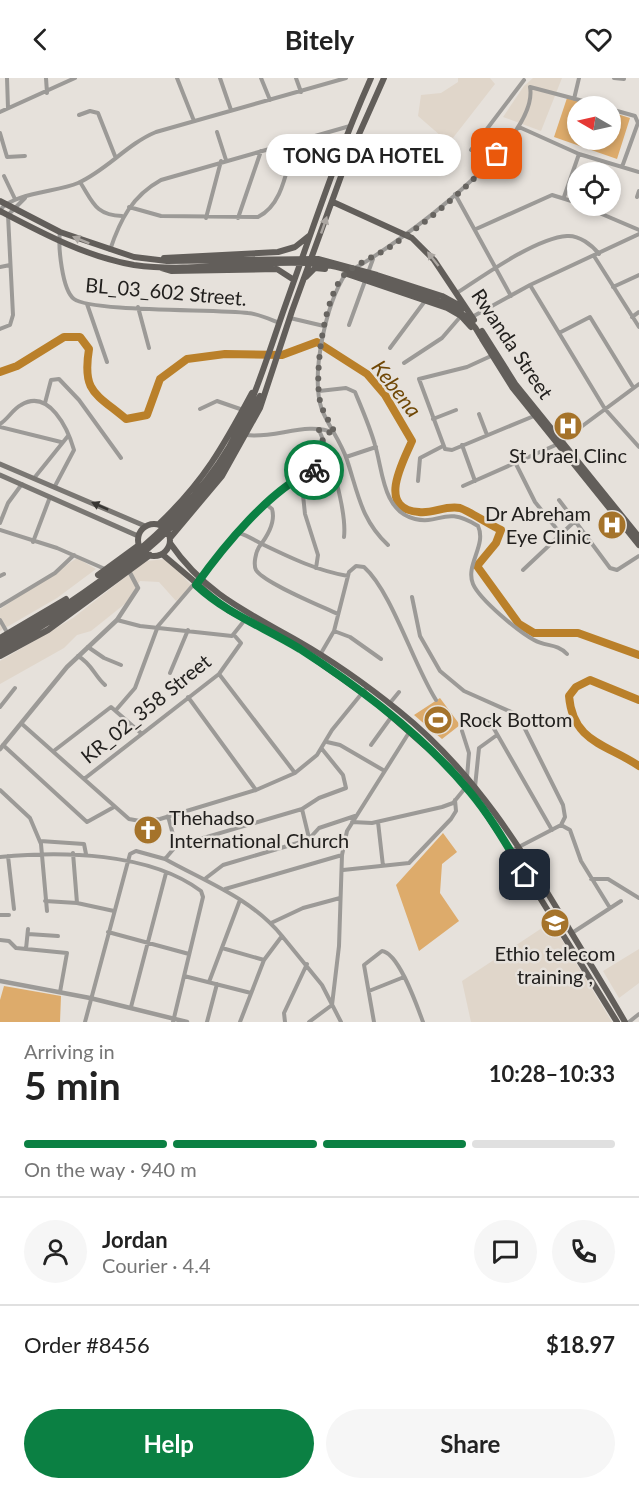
<!DOCTYPE html>
<html lang="en">
<head>
<meta charset="utf-8">
<style>
  body { margin:0; font-family:Lato,sans-serif; background:#f6f6f6; color:#222; height:100vh; display:flex; flex-direction:column; font-size:22px; white-space:nowrap }
  * { box-sizing:border-box; margin:0 }
  p { font-size:20px; color:#767676 }
  .icon { flex:none; width:33px; height:33px; fill:none; stroke:currentColor; stroke-width:2; stroke-linecap:round; stroke-linejoin:round }
  .map { position:relative; height:944px; overflow:hidden }
  .sheet { display:flex; flex-direction:column; background:#fff; flex:1 }
  .sheet>* { flex:none }
  .needle { width:39px; rotate:279deg }
  .controls { position:absolute; left:567px; top:18px; display:grid; gap:12px }
  .controls a { display:grid; place-items:center; width:54px; height:54px; border-radius:50%; background:#fff; box-shadow:0 3px 9px #0003; font-size:30px }
  .pin { position:absolute; display:grid; place-items:center; width:51px; height:51px; color:#fff; margin:-26px; border-radius:12px; box-shadow:0 3px 9px #0006 }
  .courier { position:absolute; display:grid; place-items:center; width:60px; height:60px; margin:-30px; border:4px solid #0b8043; border-radius:50%; background:#fff; color:#222; box-shadow:0 2px 8px #0007 }
  .bubble { position:absolute; height:42px; border-radius:21px; background:#fff; box-shadow:0 3px 9px #0003; font-size:20px; font-weight:700; line-height:42px; text-align:center }
  .overview em { font-style:normal; font-weight:700 }
  .overview div { display:flex; flex-direction:column-reverse }
  .overview { display:flex; align-items:center; justify-content:space-between; height:102px; padding:0 24px }
  h1 { font-size:39px; font-weight:700; line-height:45px }
  .bar { display:grid; grid-template-columns:repeat(4,1fr); gap:9px 6px; align-content:center; height:72px; padding:0 24px }
  .bar i { height:8px; border-radius:4px; background:#e0e0e0 }
  .bar .selected { background:#0b8043 }
  .bar p { grid-column:span 4 }
  .line { display:flex; align-items:center; gap:15px; padding:0 24px; border-top:2px solid #e0e0e0 }
  .line div { flex:1 }
  .round { display:grid; place-items:center; flex:none; width:63px; height:63px; border-radius:32px; background:#f6f6f6 }
  .action { display:flex; gap:12px; margin-top:auto; padding:12px 24px }
  .action a { flex:1; height:69px; border-radius:36px; background:#0b8043; color:#fff; font-size:24px; font-weight:700; line-height:69px; text-align:center }
  .action a+a { background:#f6f6f6; color:#222 }
  header { display:flex; justify-content:space-between; align-items:center; height:78px; padding:0 24px; background:#fff; font-size:27px; font-weight:700 }
  .map>svg:first-child { display:block }
  .built { fill:#e0d6ca }
  .green { fill:#ddab6b }
  .lines { fill:none; stroke-linecap:round; stroke-linejoin:round }
  .river { stroke:#ba802a; stroke-width:8 }
  .minor { stroke:#9c9a97; stroke-width:4 }
  .tertiary { stroke:#9c9a97; stroke-width:4.5 }
  .secondary { stroke:#7a7773; stroke-width:5 }
  .primary { stroke:#625e5a; stroke-width:6 }
  .oneway { fill:#aba6a1 }
  .oneway2 { fill:#383633 }
  .done { stroke:#676460; stroke-width:6; stroke-dasharray:0 10.8 }
  .route { stroke:#0b8043; stroke-width:8 }
  .labels { text-anchor:middle; stroke-width:5; stroke-linejoin:round; paint-order:stroke }
  .street-label { font-size:20px; fill:#22201e; stroke:#e6e1db }
  .poi-label { font-size:20px; fill:#22201e; stroke:#e6e1db }
  .water-label { font-size:21px; font-style:italic; fill:#6f4705; stroke:#e6e1db }
</style>
</head>
<body>
<header><svg class="icon" aria-label="back" viewBox="0 0 24 24"><path d="M15 5l-7 7 7 7"/></svg>Bitely<svg class="icon" aria-label="heart" viewBox="0 0 24 24"><path d="M12 20l-8-8c-3-5 5-10 8-4 3-6 11-1 8 4z"/></svg></header>
<div class="map">
<svg width="639" height="944" viewBox="0 0 639 944">
  <rect width="100%" height="100%" fill="#e6e1db"/>
  <!-- built -->
  <path class="built" d="M458,0H490L495,6L449,65L418,38L421,17L441,15L458,4Z
    M533,0H562L541,53L503,39L524,8Z
    M77,480L96,491L57,520L0,553V531Z
    M167,481L192,508L176,523L159,504L140,503L126,525L91,553L77,557L64,570L0,606V583L73,540L146,483Z
    M551,844L612,944H471L462,903Z
    M639,871V905L619,920L603,893Z"/>
  <!-- green -->
  <path class="green" d="M567,20L593,28H578V62H610L611,34L630,40L617,81L554,59Z
    M440,620L460,647L442,661L414,637Z
    M443,755L457,774L442,786L440,815L459,843L419,873L396,807Z
    M4,908L61,918L60,944H0V922Z"/>
  <g class="lines">
    <!-- river -->
    <path class="river" d="M0,294L17,288L64,259H80L89,271C82,314 95,315 126,341L147,337L160,301L187,281L225,276L282,277L317,264L367,296L385,317L412,363C403,384 376,431 419,434C433,436 445,427 460,430C467,432 490,447 501,452L496,465L477,488L519,546L534,555H578L639,577
      M639,622L590,602L576,609L569,618C573,665 607,666 639,688"/>
    <!-- minor -->
    <path class="minor" d="M7,0L8,30
      M46,0L47,15
      M177,0L194,43
      M220,0L231,32
      M261,0L270,22
      M296,0L301,14
      M614,0L624,1
      M530,9L602,28
      M574,21L579,0
      M610,31L635,38L638,45L622,89
      M0,34L75,0
      M79,37L90,33L98,35L115,78
      M519,49L579,76L639,94
      M217,54L226,82
      M0,55L7,79L25,78
      M471,72L524,2
      M4,98L15,121
      M80,104C93,124 95,137 122,138
      M455,116L511,218
      M564,119L579,76
      M637,119L639,113
      M583,128L639,152
      M129,129L161,138L258,139C284,126 286,90 295,64
      M0,132C13,115 57,114 78,105C107,92 127,66 156,54L346,0
      M206,140L221,83
      M238,140L261,73
      M476,151L552,117L578,125
      M60,154C58,168 62,212 74,221C91,234 218,231 248,235C259,236 269,241 279,245
      M110,172C120,142 132,118 161,102L350,48
      M594,178L639,249
      M0,189L10,187
      M355,190C398,166 540,63 530,9
      M346,195C326,226 310,297 322,332C329,349 341,364 347,382C358,415 361,442 388,467
      M530,207L605,331L639,369
      M613,209L639,197
      M457,215C483,198 536,160 567,158C579,157 592,167 599,176
      M87,226L107,284
      M138,229L149,270
      M472,239L530,207L639,156
      M632,239L639,234
      M290,240L324,248
      M349,247L373,181
      M0,251L10,247L13,237L8,137L25,120
      M559,255L590,239L633,309
      M390,270L425,223
      M491,278L467,289L419,301L445,371L452,372L534,338
      M404,285L442,260L461,238
      M319,313L346,310L355,314C362,331 370,349 375,367C383,392 382,433 415,441C441,447 444,427 478,448C487,467 465,487 473,506C480,522 519,554 534,562C546,569 557,565 567,576
      M45,325L51,302L59,301L79,322L121,380
      M200,331L217,323L243,332
      M479,336L487,357
      M433,341L456,332
      M0,346C8,341 13,331 21,327C49,310 68,351 74,372L55,408
      M0,349L61,364
      M319,352C330,376 347,434 344,459
      M246,357C275,361 307,343 334,355
      M462,367L475,403
      M346,379L376,369
      M516,386L535,424L560,455
      M301,398L305,436L318,477L316,490
      M35,399L68,358
      M418,403L420,380L443,368
      M463,408L558,366L639,306
      M559,422L575,443
      M266,426L272,431C276,444 266,460 259,469C256,474 253,486 256,492C264,505 321,528 338,536
      M0,445L8,425L22,406
      M0,452L57,470L105,491
      M239,455C249,458 255,463 264,467C291,480 318,493 348,498
      M33,464L50,419
      M523,492L575,443L610,490L617,492L639,478
      M0,498L4,496
      M412,519L420,558L440,593L464,613L518,637L563,727L565,739L561,747L511,773
      M0,528L55,495L74,477
      M0,542L8,556
      M117,542L140,548L232,558L244,543
      M334,553L350,559L381,581
      M88,569L104,580L121,587
      M320,577L334,553L349,494L356,488L364,489C392,514 413,586 436,622
      M78,578C92,586 94,597 105,607
      M170,595L188,552
      M219,596L295,695
      M188,619L256,712
      M390,625L399,614
      M0,629L15,610
      M116,632L135,610L158,548L229,465L266,426L294,403L331,386
      M489,642L552,752
      M22,646L129,741L140,743L160,741L256,712L295,695L317,677L332,652L367,609
      M462,653L469,675L467,699
      M327,664L340,667L383,692
      M3,667L87,744L114,729
      M371,667L392,638
      M55,672L111,629L142,656
      M84,701L219,596L241,565L234,557
      M475,709L479,670L497,657
      M0,712L30,740L41,766L47,833
      M302,731L309,760
      M168,738L176,768
      M352,744L372,745L442,729L453,725L466,709
      M378,744L383,788
      M561,747L570,752L581,783L610,830
      M40,763L84,766L86,776
      M73,775L77,825
      M8,778L14,831
      M0,779C61,773 149,774 201,813L203,819L173,944
      M343,792L409,785L451,741L456,733L455,722
      M206,800L223,787L301,764L309,761L319,750L355,738
      M591,801H608L639,820
      M225,811L342,777
      M45,823L77,825L114,833
      M0,837H9
      M271,845L303,830L340,820
      M108,854L189,876
      M572,855L621,823
      M28,856L58,858
      M282,858C251,820 206,804 165,781L176,768L302,731L319,720L346,710L343,697L322,671
      M0,862L9,863L16,870L67,875L60,914
      M222,870L264,882
      M26,871L28,851
      M184,898L251,915
      M209,904L240,822
      M369,913L404,899
      M332,927L339,868L342,777L347,753L410,653
      M131,929L166,795
      M85,944L130,776L136,773L165,781
      M207,944L217,906
      M240,944L264,882L282,858L322,907L341,944
      M285,944L284,935L307,886
      M309,944L332,927
      M374,944L364,887L382,873C399,875 417,928 423,944
      M629,944L639,936"/>
    <!-- tertiary -->
    <path class="tertiary" d="M0,671L67,589L117,542L138,510L129,493
      M0,903L90,920L187,944"/>
    <!-- secondary -->
    <path class="secondary" d="M0,386L145,448
      M0,397L138,458"/>
    <!-- primary -->
    <path class="primary" d="M0,123L60,154L134,179L167,183L318,181L377,197L442,218L464,230
      M333,124L412,160L434,182L474,242
      M0,133C42,155 87,179 134,187C191,195 250,182 307,185C343,186 378,203 412,214C441,223 466,230 481,259
      M164,180L278,174L295,169L310,157
      M161,190L171,193L277,191L294,202
      M347,196L447,230L461,238L471,249
      M306,199L315,190L325,191
      M482,253L516,307L639,459
      M482,261L512,309L639,467
      M138 462a16 16 0 1 1 32 0a16 16 0 1 1-32 0Z
      M159,446C204,403 223,369 252,315
      M170,460L222,398L260,330L292,233L344,90L384,0
      M170,465C205,516 247,534 298,563C333,583 368,608 399,633C474,693 523,773 571,854C589,884 608,914 625,944
      M162,476L228,532L299,570L374,623L449,689L472,715L511,773L617,944
      M98,497L139,467
      M0,560L66,521
      M0,566C83,521 180,452 229,369C253,327 267,280 283,234C311,156 337,76 371,0
      M0,572C75,533 166,467 216,398C234,373 246,345 260,318
      M0,578L48,552L150,477"/>
  </g>
  <!-- one-way arrows -->
  <defs><path id="oneway-solid" d="M-6-.8H1V-3.2L6.5 0L1 3.2V.8H-6Z" transform="scale(1.5)"/></defs>
  <g class="oneway">
    <use href="#oneway-solid" transform="translate(324 147) rotate(-71)"/>
    <use href="#oneway-solid" transform="translate(81 162) rotate(-158)"/>
    <use href="#oneway-solid" transform="translate(433 181) rotate(-128)"/>
  </g>
  <use class="oneway2" href="#oneway-solid" transform="translate(100 428) rotate(-156)"/>
  <g class="lines">
    <!-- done -->
    <path class="done" d="M314,392L331,386L319,352L335,356C331,345 323,336 320,323C314,295 324,215 346,195C358,185 376,178 390,169C427,144 467,111 497,76"/>
    <!-- route -->
    <path class="route" d="M314,392C271,410 223,469 196,507C227,536 264,549 300,571C362,611 423,657 470,714C491,739 508,769 525,797"/>
  </g>
  <!-- icons -->
  <defs>
    <g id="hospital-disc" transform="scale(1.5)"><circle r="9.5" fill="#a5732a" stroke="#e6e1db"/><path d="M-5-5h3v3.5h4V-5h3V5h-3V1.5h-4V5h-3Z" fill="#fff"/></g>
    <g id="stadium-disc" transform="scale(1.5)"><circle r="9.5" fill="#a5732a" stroke="#e6e1db"/><path d="M0-5a6.5 5 0 1 0 0 10a6.5 5 0 1 0 0-10ZM-3.5-1.8h7v3.6h-7Z" fill="#fff"/></g>
    <g id="church-disc" transform="scale(1.5)"><circle r="9.5" fill="#a5732a" stroke="#e6e1db"/><path d="M-1.2-6h2.4v3.5h3.3v2.4h-3.3V6h-2.4V-.1h-3.3v-2.4h3.3Z" fill="#fff"/></g>
    <g id="university-disc" transform="scale(1.5)"><circle r="9.5" fill="#a5732a" stroke="#e6e1db"/><path d="M0-5L7-2L0 1L-7-2ZM-4 1L0 2.5L4 1V4Q0 6-4 4Z" fill="#fff"/></g>
  </defs>
  <g fill-rule="evenodd">
    <use href="#hospital-disc" x="568" y="348"/>
    <use href="#hospital-disc" x="612" y="447"/>
    <use href="#stadium-disc" x="438" y="642"/>
    <use href="#church-disc" x="148" y="752"/>
    <use href="#university-disc" x="555" y="845"/>
  </g>
  <g class="labels">
    <!-- street labels -->
    <g class="street-label">
      <text transform="translate(166 214) rotate(5)" y="7">BL_03_602 Street.</text>
      <text transform="translate(512 266) rotate(56)" y="7">Rwanda Street</text>
      <text transform="translate(146 631) rotate(-39)" y="7">KR_02_358 Street</text>
    </g>
    <!-- poi labels -->
    <g class="poi-label">
      <text x="568" y="385">St Urael Clinc</text>
      <text x="591" y="443" text-anchor="end">Dr Abreham<tspan x="591" dy="23">Eye Clinic</tspan></text>
      <text x="459" y="649" text-anchor="start">Rock Bottom</text>
      <text x="169" y="747" text-anchor="start">Thehadso<tspan x="169" dy="23">International Church</tspan></text>
      <text x="555" y="883">Ethio telecom<tspan x="555" dy="23">training ,</tspan></text>
    </g>
    <!-- water labels -->
    <g class="water-label">
      <text transform="translate(396 311) rotate(52)" y="7">Kebena</text>
    </g>
  </g>
</svg>
<div class="controls">
<a><svg class="needle" viewBox="-14 -14 28 28"><path d="M0-13l5 13h-10z" fill="#e53935"/><path d="M0 13l5-13h-10z" fill="#767676"/></svg></a>
<a><svg class="icon" aria-label="locate" viewBox="0 0 24 24"><circle cx="12" cy="12" r="6"/><path d="M12 2v4M12 18v4M2 12h4M18 12h4"/></svg></a>
</div>
<div class="pin" style="left:497px;top:76px;background:#ea580c"><svg class="icon" aria-label="bag" viewBox="0 0 24 24"><path d="M5 8h14l-1 12H6zM9 8a3 3 0 0 1 6 0"/></svg></div>
<div class="pin" style="left:525px;top:797px;background:#1f2937"><svg class="icon" aria-label="home" viewBox="0 0 24 24"><path d="M3 11l9-7 9 7M6 9v11h12V9"/></svg></div>
<div class="courier" style="left:314px;top:392px"><svg class="icon" aria-label="bike" viewBox="0 0 24 24"><circle cx="6" cy="16" r="4"/><circle cx="18" cy="16" r="4"/><path d="M6 16l4-8h5l3 8M10 8l3 8H6M13 5h3"/></svg></div>
<div class="bubble" style="left:266px;top:56px;width:195px">TONG DA HOTEL</div>
</div>
<section class="sheet">
<div class="overview"><div><h1>5 min</h1><p>Arriving in</p></div><em>10:28–10:33</em></div>
<div class="bar"><i class="selected"></i><i class="selected"></i><i class="selected"></i><i></i><p>On the way · 940 m</p></div>
<div class="line" style="height:108px"><a class="round"><svg class="icon" aria-label="person" viewBox="0 0 24 24"><circle cx="12" cy="8" r="4"/><path d="M4 21q1-7 8-7t8 7"/></svg></a><div><b>Jordan</b><p>Courier · 4.4</p></div><a class="round"><svg class="icon" aria-label="chat" viewBox="0 0 24 24"><path d="M4 5h16v11H9l-5 4z"/></svg></a><a class="round"><svg class="icon" aria-label="phone" viewBox="0 0 24 24"><path d="M5 4h4l2 5-3 2q2 4 5 5l2-3 5 2v4C11 20 4 13 5 4z"/></svg></a></div>
<div class="line" style="height:78px"><div>Order #8456</div><b>$18.97</b></div>
<div class="action"><a>Help</a><a>Share</a></div>
</section>
</body>
</html>
